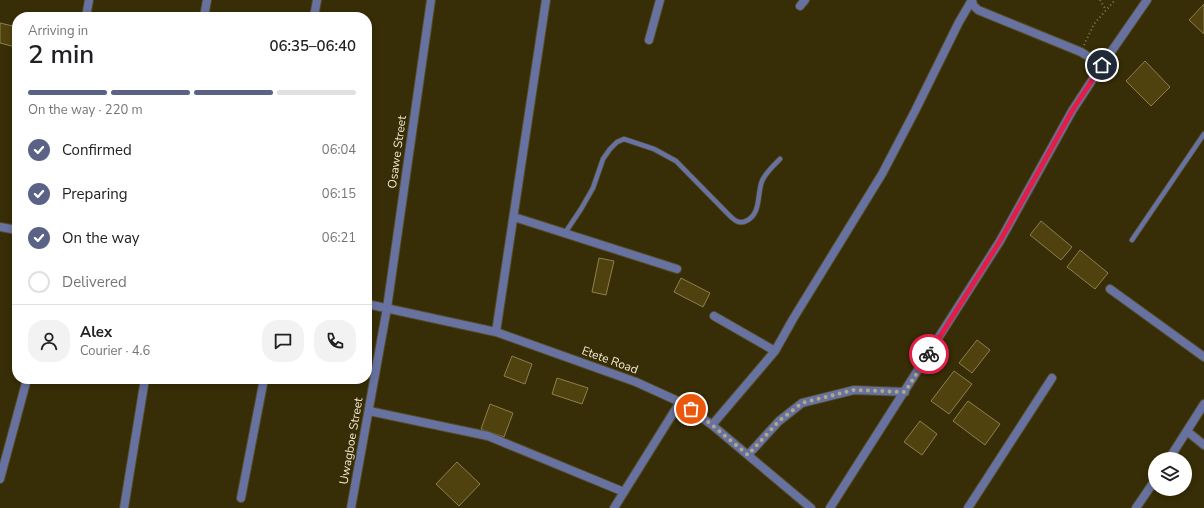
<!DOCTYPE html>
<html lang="en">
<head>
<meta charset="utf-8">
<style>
  body { margin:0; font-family:"Nunito Sans",sans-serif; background:#f2f2f2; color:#202124; height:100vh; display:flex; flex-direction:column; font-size:15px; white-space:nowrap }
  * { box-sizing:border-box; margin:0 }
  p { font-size:13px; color:#757577 }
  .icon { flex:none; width:22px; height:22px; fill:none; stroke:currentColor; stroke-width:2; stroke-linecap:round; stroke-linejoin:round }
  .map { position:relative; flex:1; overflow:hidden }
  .details { position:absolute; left:12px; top:12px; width:360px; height:372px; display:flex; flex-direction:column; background:#fff; border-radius:16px; box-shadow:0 2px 6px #0003 }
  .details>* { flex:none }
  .buttons { position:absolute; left:1148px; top:452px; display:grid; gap:8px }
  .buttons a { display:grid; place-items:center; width:44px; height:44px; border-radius:50%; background:#fff; box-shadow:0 2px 6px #0003; font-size:20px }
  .pin { position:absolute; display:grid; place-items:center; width:34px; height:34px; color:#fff; margin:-17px; border:2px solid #fff; border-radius:50%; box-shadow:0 1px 4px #0007 }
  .courier { position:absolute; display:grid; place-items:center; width:40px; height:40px; margin:-20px; border:3px solid #e11d48; border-radius:50%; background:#fff; color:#222; box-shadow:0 1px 5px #0007 }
  .head em { font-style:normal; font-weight:600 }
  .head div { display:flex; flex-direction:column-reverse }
  .head { display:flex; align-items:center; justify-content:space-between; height:68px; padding:0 16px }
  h1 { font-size:26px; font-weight:600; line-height:30px }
  .bar { display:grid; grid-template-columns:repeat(4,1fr); gap:6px 4px; align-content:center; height:48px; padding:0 16px }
  .bar i { height:5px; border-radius:3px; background:#e0e0e0 }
  .bar .current { background:#5a6386 }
  .bar p { grid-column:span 4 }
  .line { display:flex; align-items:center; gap:10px; padding:0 16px; border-top:1px solid #e0e0e0 }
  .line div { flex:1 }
  .round { display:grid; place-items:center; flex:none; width:42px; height:42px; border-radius:16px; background:#f2f2f2 }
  ol { padding:0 16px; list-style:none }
  li { display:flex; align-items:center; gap:12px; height:44px }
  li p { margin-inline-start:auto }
  li .icon { padding:4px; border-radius:50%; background:#5a6386; color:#fff; stroke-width:4 }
  li:last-child { color:#757577 }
  li i { width:22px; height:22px; border:2px solid #e0e0e0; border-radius:50% }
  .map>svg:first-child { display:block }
  .building { fill:#4f420e; stroke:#8e7f4e }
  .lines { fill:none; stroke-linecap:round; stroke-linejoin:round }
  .lane-casing { stroke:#554b26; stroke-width:6 }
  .street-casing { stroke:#554b26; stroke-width:10 }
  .path { stroke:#877e5c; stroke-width:2; stroke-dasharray:1 3; stroke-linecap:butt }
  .lane { stroke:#6772a0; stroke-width:4.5 }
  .street { stroke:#6772a0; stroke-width:8 }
  .done { stroke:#b1a889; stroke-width:4; stroke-dasharray:0 7.2 }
  .route { stroke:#e11d48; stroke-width:5 }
  .labels { text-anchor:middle; stroke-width:3; stroke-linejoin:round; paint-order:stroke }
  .street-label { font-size:12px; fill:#f2ead0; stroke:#372d06 }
</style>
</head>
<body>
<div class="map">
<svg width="1204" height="508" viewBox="0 0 1204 508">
  <rect width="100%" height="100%" fill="#372d06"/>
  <!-- building -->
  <path class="building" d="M1204,4V34L1189,20Z
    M0,23L17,27V41L15,47L0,43Z
    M1145,61L1170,87L1151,106L1126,81Z
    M1041,221L1072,247L1061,260L1030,235Z
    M1080,250L1108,273L1095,289L1067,267Z
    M599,258L614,261L606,295L592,292Z
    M681,278L710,293L703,307L674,292Z
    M977,340L990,350L972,373L959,363Z
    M512,356L532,364L525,384L504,376Z
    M954,371L972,384L949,414L931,401Z
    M557,378L588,388L582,404L552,394Z
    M968,401L1000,424L985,445L953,421Z
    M490,404L513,413L504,437L481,429Z
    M920,421L937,434L922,455L904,442Z
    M457,462L480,484L459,506L436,484Z"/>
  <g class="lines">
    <!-- lane casing -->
    <g class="lane-casing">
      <path id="lane" d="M565,233L581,209L593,188L603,159L610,149L617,142L624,139L654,149L676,161L729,215C735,221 740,225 748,220C761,212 757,194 762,181C766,172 774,165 780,159
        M1132,240L1204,134"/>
    </g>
    <!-- street casing -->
    <g class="street-casing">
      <path id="street" d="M972,0L973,5L978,10L1081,52L1102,65
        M800,6L805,0
        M86,17L89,0
        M204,17L207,0
        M314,17L317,0
        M649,40L660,0
        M514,217L677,269
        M0,227L17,230
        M1110,289L1204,357
        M367,304L496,332L636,382L680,402L712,425L811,508
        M714,316L775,351
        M496,332L546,0
        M369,411L488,436L624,492
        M712,425L775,351L793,319L882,174L915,111L959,22L972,0
        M1188,432L1204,445
        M748,455L779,421L802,403L854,390L905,392
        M1169,459L1204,404
        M0,479L27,379
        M241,498L264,379
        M124,508L145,379
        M351,508L387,308L431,0
        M614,508L680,402
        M830,508L1000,241L1072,111L1102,65L1147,0
        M968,508L1052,378
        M1136,508L1155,480"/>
    </g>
    <!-- path -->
    <path class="path" d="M1100,0L1106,10
      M1084,45L1094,24L1115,0"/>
    <!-- lane -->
    <use href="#lane" class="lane"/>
    <!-- street -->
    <use href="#street" class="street"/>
  </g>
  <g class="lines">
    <!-- done -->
    <path class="done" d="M691,409L712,425L748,455L779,421L802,403L854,390L905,392L929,354"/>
    <!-- route -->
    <path class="route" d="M929,354L1000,241L1072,111L1102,65"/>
  </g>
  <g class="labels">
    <!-- street labels -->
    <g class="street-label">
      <text transform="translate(397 152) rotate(-82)" y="4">Osawe Street</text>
      <text transform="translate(610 360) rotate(20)" y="4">Etete Road</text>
      <text transform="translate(351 441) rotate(-80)" y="4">Uwagboe Street</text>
    </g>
  </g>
</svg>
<div class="buttons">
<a><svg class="icon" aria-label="layers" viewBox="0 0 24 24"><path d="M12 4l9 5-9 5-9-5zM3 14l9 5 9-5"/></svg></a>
</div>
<div class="pin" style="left:691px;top:409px;background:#ea580c"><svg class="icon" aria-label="bag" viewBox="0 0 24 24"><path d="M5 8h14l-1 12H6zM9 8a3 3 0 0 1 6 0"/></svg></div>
<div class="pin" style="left:1102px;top:65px;background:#1f2937"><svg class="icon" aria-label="home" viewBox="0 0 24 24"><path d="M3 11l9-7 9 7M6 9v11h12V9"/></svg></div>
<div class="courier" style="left:929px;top:354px"><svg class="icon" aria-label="bike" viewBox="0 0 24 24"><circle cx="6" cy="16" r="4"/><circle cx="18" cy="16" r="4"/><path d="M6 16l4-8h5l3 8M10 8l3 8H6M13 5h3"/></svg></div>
<section class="details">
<div class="head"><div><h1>2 min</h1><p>Arriving in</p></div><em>06:35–06:40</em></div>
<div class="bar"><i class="current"></i><i class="current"></i><i class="current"></i><i></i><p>On the way · 220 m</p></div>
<ol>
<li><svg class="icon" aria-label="check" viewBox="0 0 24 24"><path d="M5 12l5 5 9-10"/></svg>Confirmed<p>06:04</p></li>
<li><svg class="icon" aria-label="check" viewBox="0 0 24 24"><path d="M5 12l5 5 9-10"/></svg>Preparing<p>06:15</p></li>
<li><svg class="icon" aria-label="check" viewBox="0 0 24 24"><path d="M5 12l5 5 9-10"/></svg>On the way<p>06:21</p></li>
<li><i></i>Delivered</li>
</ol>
<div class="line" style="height:72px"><a class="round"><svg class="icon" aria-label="person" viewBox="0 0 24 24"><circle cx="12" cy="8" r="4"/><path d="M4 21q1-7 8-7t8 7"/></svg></a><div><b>Alex</b><p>Courier · 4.6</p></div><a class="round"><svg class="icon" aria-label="chat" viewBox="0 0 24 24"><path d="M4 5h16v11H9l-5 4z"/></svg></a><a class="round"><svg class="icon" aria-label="phone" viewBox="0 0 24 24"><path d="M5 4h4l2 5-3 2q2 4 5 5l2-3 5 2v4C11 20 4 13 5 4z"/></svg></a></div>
</section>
</div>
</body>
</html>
